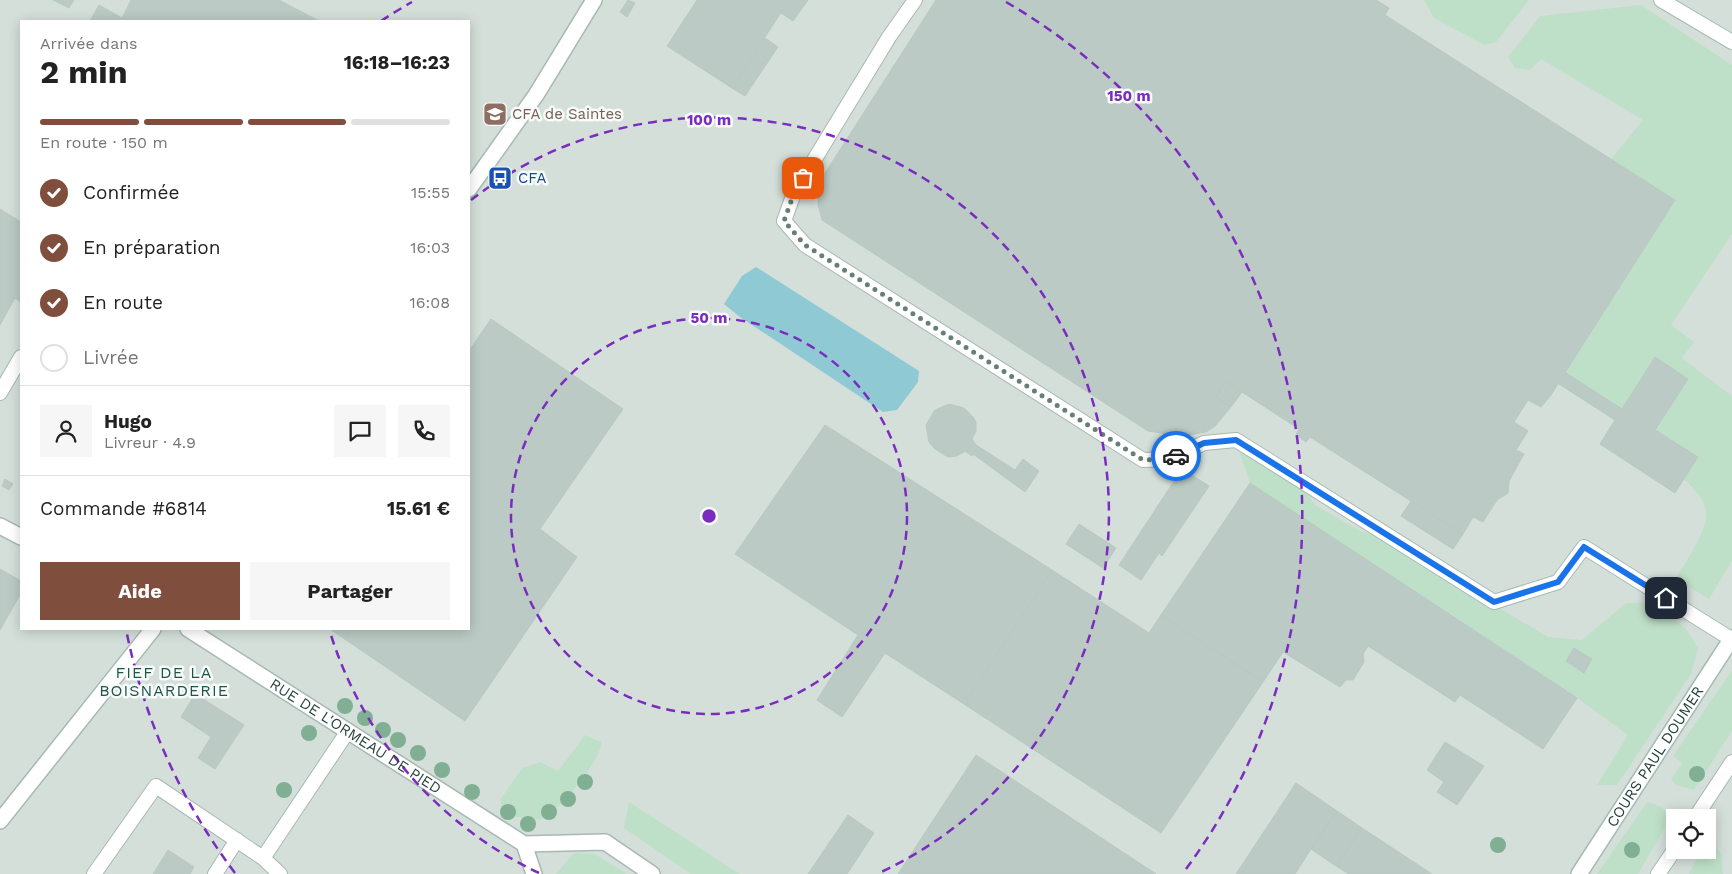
<!DOCTYPE html>
<html lang="fr">
<head>
<meta charset="utf-8">
<style>
  body { margin:0; font-family:"Work Sans",sans-serif; background:#f6f6f6; color:#222; height:100vh; display:flex; flex-direction:column; font-size:19px; white-space:nowrap }
  * { box-sizing:border-box; margin:0 }
  p { font-size:16px; color:#767676 }
  .icon { flex:none; width:28px; height:28px; fill:none; stroke:currentColor; stroke-width:2; stroke-linecap:round; stroke-linejoin:round }
  .map { position:relative; flex:1; overflow:hidden }
  .drawer { position:absolute; left:20px; top:20px; width:450px; height:610px; display:flex; flex-direction:column; background:#fff; border-radius:0px; box-shadow:0 2px 12px #0003 }
  .drawer>* { flex:none }
  .controls { position:absolute; left:1666px; top:809px; display:grid; gap:10px }
  .controls a { display:grid; place-items:center; width:50px; height:50px; border-radius:0px; background:#fff; box-shadow:0 2px 12px #0003; font-size:25px }
  .pin { position:absolute; display:grid; place-items:center; width:42px; height:42px; color:#fff; margin:-21px; border-radius:10px; box-shadow:0 2px 8px #0006 }
  .courier { position:absolute; display:grid; place-items:center; width:50px; height:50px; margin:-25px; border:4px solid #1a73e8; border-radius:50%; background:#fff; color:#222; box-shadow:0 1px 6px #0007 }
  .headline em { font-style:normal; font-weight:700 }
  .headline div { display:flex; flex-direction:column-reverse }
  .headline { display:flex; align-items:center; justify-content:space-between; height:85px; padding:0 20px }
  h1 { font-size:32px; font-weight:700; line-height:38px }
  .bar { display:grid; grid-template-columns:repeat(4,1fr); gap:8px 5px; align-content:center; height:60px; padding:0 20px }
  .bar i { height:6px; border-radius:4px; background:#e0e0e0 }
  .bar .selected { background:#804e3d }
  .bar p { grid-column:span 4 }
  .line { display:flex; align-items:center; gap:12px; padding:0 20px; border-top:1px solid #e0e0e0 }
  .line div { flex:1 }
  .round { display:grid; place-items:center; flex:none; width:52px; height:52px; border-radius:0px; background:#f6f6f6 }
  ol { padding:0 20px; list-style:none }
  li { display:flex; align-items:center; gap:15px; height:55px }
  li p { margin-inline-start:auto }
  li .icon { padding:5px; border-radius:50%; background:#804e3d; color:#fff; stroke-width:4 }
  li:last-child { color:#767676 }
  li i { width:28px; height:28px; border:2px solid #e0e0e0; border-radius:50% }
  .action { display:flex; gap:10px; margin-top:auto; padding:10px 20px }
  .action a { flex:1; height:58px; border-radius:0px; background:#804e3d; color:#fff; font-size:20px; font-weight:700; line-height:58px; text-align:center }
  .action a+a { background:#f6f6f6; color:#222 }
  .map>svg:first-child { display:block }
  .built { fill:#d4dfda; fill-rule:evenodd }
  .green { fill:#bfe0c8 }
  .water { fill:#8ec9d4 }
  .building { fill:#bbcac4; stroke:#b8c9c2 }
  .lines { fill:none; stroke-linecap:round; stroke-linejoin:round }
  .lane-casing { stroke:#a8b8b2; stroke-width:16 }
  .street-casing { stroke:#a8b8b2; stroke-width:18 }
  .secondary-casing { stroke:#a4bbb3; stroke-width:18 }
  .lane { stroke:#fff; stroke-width:14 }
  .street { stroke:#fff; stroke-width:15 }
  .secondary { stroke:#fff; stroke-width:15 }
  .tree { fill:#80af93 }
  .done { stroke:#687f78; stroke-width:5; stroke-dasharray:0 9 }
  .route { stroke:#1a73e8; stroke-width:6 }
  .ring { fill:none; stroke:#7b2cbf; stroke-width:2.5; stroke-dasharray:9 6 }
  .labels { text-anchor:middle; stroke-width:5; stroke-linejoin:round; paint-order:stroke }
  .education-label { font-size:15px; fill:#785e54; stroke:#f7fbf9; text-anchor:start }
  .transit-label { font-size:15px; fill:#164399; stroke:#f7fbf9; text-anchor:start }
  .street-label { font-size:15px; fill:#24423a; stroke:#f7fbf9 }
  .neighbourhood-label { font-size:16px; letter-spacing:1px; fill:#1f5548; stroke:#f7fbf9 }
  .centre { fill:#7b2cbf; stroke:#f7fbf9; stroke-width:2.5 }
  .ring-label { font-size:15px; text-anchor:middle; font-weight:bold; fill:#7b2cbf; stroke:#f7fbf9; stroke-width:5; stroke-linejoin:round; paint-order:stroke }
</style>
</head>
<body>
<div class="map">
<svg width="1732" height="874" viewBox="0 0 1732 874">
  <rect width="100%" height="100%" fill="#e6efeb"/>
  <!-- built -->
  <path class="built" d="M0,0H1732V874H0ZM21,21H469V629H21ZM1675,818H1708V850H1675Z"/>
  <!-- green -->
  <path class="green" d="M1424,0H1529L1496,42L1484,45L1434,18Z
    M1641,5L1732,65V234L1671,325L1694,342L1682,358L1732,396V561L1709,599L1676,579C1685,562 1708,531 1706,511C1705,499 1692,487 1684,479L1698,457L1655,430L1688,379L1655,357L1622,409L1566,373L1675,200L1611,159L1643,120L1541,59L1530,70L1515,68L1508,57L1540,16Z
    M1238,447L1306,490L1315,505L1362,532L1375,534L1548,637L1582,640L1626,603L1653,602L1686,629L1698,648L1691,674L1617,785H1597L1628,735L1577,698L1250,483Z
    M1732,670V731L1694,790L1676,785L1671,779L1682,763L1673,756Z
    M585,735L601,742C603,756 570,796 559,806C553,811 546,815 540,820L503,815L500,800L522,768L540,762L558,771Z
    M629,802L740,874H691L624,828Z
    M1647,802L1660,806L1671,817L1638,874H1597Z
    M1713,842L1721,854L1723,874H1689L1702,850H1708V844Z
    M574,853L595,854L627,874H556Z"/>
  <!-- water -->
  <path class="water" d="M756,267L919,371L918,382L897,410L883,412L740,317L724,304L742,276Z"/>
  <!-- building -->
  <path class="building" d="M53,0H74L69,8Z
    M131,0H279L319,21H90L99,5L122,18Z
    M628,0L635,3L627,17L620,12Z
    M697,0H789L732,88L667,46Z
    M789,0H808L793,21L781,13Z
    M936,0H1376L1389,8L1385,15L1675,200L1551,395L1541,407L1528,400L1514,422L1528,431L1516,450L1524,454L1509,481L1508,493L1497,500L1483,522L1473,517L1463,534L1310,437L1306,442L1296,435L1299,429L1225,381L1216,397L1231,407L1215,426L1206,432L1182,436L1148,431L822,220L818,204L820,181Z
    M765,38L778,47L745,96L732,88Z
    M0,209L21,222L19,229L21,231V302L15,298L0,325Z
    M491,319L623,409L540,529L577,557L465,721L330,629H469V351Z
    M1655,357L1688,379L1655,430L1698,457L1675,493L1600,444L1615,420L1559,384L1566,373L1622,409Z
    M1225,381L1242,392L1231,407L1216,397Z
    M949,404L964,408L973,417L976,422V431L972,439L976,445L1015,470L1023,459L1039,471L1025,492L973,454L972,456L965,451L957,456L948,457L935,449L929,442L926,425L935,410Z
    M825,425L1052,570L964,704L885,653L842,717L817,700L858,635L735,554Z
    M1182,469L1209,486L1162,556L1159,553L1141,580L1119,565Z
    M5,479L13,484L9,490L2,486Z
    M1250,483L1577,698L1543,749L1460,695L1455,702L1368,646L1363,654L1364,662L1353,680H1346L1340,687L1283,652L1263,682L1161,615Z
    M1411,501L1463,534L1453,549L1401,516Z
    M1079,524L1116,548L1103,568L1066,544Z
    M0,569L21,581V593L0,630Z
    M1052,570L1149,633L1161,615L1263,682L1161,833L964,704Z
    M1574,648L1592,659L1584,673L1566,661Z
    M195,694L244,725L215,769L198,758L211,737L181,717Z
    M1445,742L1484,766L1457,805L1437,792L1444,782L1427,770Z
    M976,755L1156,874H898Z
    M1296,783L1337,811L1311,849L1295,874H1236Z
    M1337,811L1362,828L1336,866L1311,849Z
    M848,815L874,833L847,874H808Z
    M1362,828L1432,874H1349L1336,866Z
    M168,850L194,867L190,874H153Z"/>
  <g class="lines">
    <!-- lane casing -->
    <g class="lane-casing">
      <path id="lane" d="M915,0L889,37L794,193L784,221L805,245L1143,460L1171,459L1204,443L1236,440L1494,602L1558,582L1584,547L1731,639
        M1661,0L1732,42
        M0,393L21,357
        M1695,818L1732,762
        M263,858L348,731
        M94,874L156,786L263,858L280,874
        M215,874L237,840
        M1658,874L1675,849"/>
    </g>
    <!-- street casing -->
    <g class="street-casing">
      <g id="street">
        <path d="M469,189L536,95L594,0"/>
        <path d="M0,526L21,537"/>
        <path id="s1" d="M188,629L524,844L605,842L652,874"/>
        <path d="M0,821L153,629"/>
        <path d="M524,844L534,874"/>
      </g>
    </g>
    <!-- secondary casing -->
    <g class="secondary-casing">
      <g id="secondary">
        <path id="s2" d="M1579,874L1732,638"/>
      </g>
    </g>
    <!-- lane -->
    <use href="#lane" class="lane"/>
    <!-- street -->
    <use href="#street" class="street"/>
    <!-- secondary -->
    <use href="#secondary" class="secondary"/>
  </g>
  <!-- trees -->
  <g class="tree">
    <circle cx="345" cy="706" r="8"/>
    <circle cx="365" cy="718" r="8"/>
    <circle cx="383" cy="730" r="8"/>
    <circle cx="309" cy="733" r="8"/>
    <circle cx="398" cy="740" r="8"/>
    <circle cx="418" cy="753" r="8"/>
    <circle cx="442" cy="770" r="8"/>
    <circle cx="1697" cy="774" r="8"/>
    <circle cx="585" cy="782" r="8"/>
    <circle cx="284" cy="790" r="8"/>
    <circle cx="472" cy="792" r="8"/>
    <circle cx="568" cy="799" r="8"/>
    <circle cx="508" cy="812" r="8"/>
    <circle cx="549" cy="812" r="8"/>
    <circle cx="528" cy="824" r="8"/>
    <circle cx="1498" cy="845" r="8"/>
    <circle cx="1632" cy="850" r="8"/>
  </g>
  <g class="lines">
    <!-- done -->
    <path class="done" d="M803,178L794,193L784,221L805,245L1143,460L1171,459L1176,456"/>
    <!-- route -->
    <path class="route" d="M1176,456L1204,443L1236,440L1494,602L1558,582L1584,547L1666,598"/>
  </g>
  <!-- distance rings -->
  <g class="ring">
    <circle cx="709" cy="516" r="198"/>
    <path d="M539 873A396 396 0 0 1 330 632M471 200A396 396 0 1 1 879 873"/>
    <path d="M235 873A594 594 0 0 1 126 629M381 21A594 594 0 0 1 412 2M1006 2A594 594 0 0 1 1183 873"/>
  </g>
  <!-- icons -->
  <defs>
    <g id="university-square" transform="scale(1.25)"><rect x="-9" y="-9" width="18" height="18" rx="4" fill="#8d6e63" stroke="#f7fbf9"/><path d="M0-5L7-2L0 1L-7-2ZM-4 1L0 2.5L4 1V4Q0 6-4 4Z" fill="#fff"/></g>
    <g id="bus-square" transform="scale(1.25)"><rect x="-9" y="-9" width="18" height="18" rx="4" fill="#1a4fb4" stroke="#f7fbf9"/><path d="M-5-6H5V4H4V6H2V4H-2V6H-4V4H-5ZM-3.5-4V0h7V-4ZM-3.5 1.2v1.5H-2V1.2ZM2 1.2v1.5H3.5V1.2Z" fill="#fff"/></g>
  </defs>
  <g fill-rule="evenodd">
    <use href="#university-square" x="495" y="114"/>
    <use href="#bus-square" x="500" y="178"/>
  </g>
  <g class="labels">
    <!-- education labels -->
    <g class="education-label">
      <text x="512" y="119">CFA de Saintes</text>
    </g>
    <!-- transit labels -->
    <g class="transit-label">
      <text x="518" y="183">CFA</text>
    </g>
    <!-- street labels -->
    <g class="street-label">
      <text dy="5" stroke="none"><textPath href="#s1" startOffset="199">RUE DE L'ORMEAU DE PIED</textPath></text>
      <text dy="5" stroke="none"><textPath href="#s2" startOffset="140">COURS PAUL DOUMER</textPath></text>
    </g>
    <!-- neighbourhood labels -->
    <g class="neighbourhood-label">
      <text x="164" y="678">FIEF DE LA<tspan x="164" dy="18">BOISNARDERIE</tspan></text>
    </g>
  </g>
  <circle cx="709" cy="516" r="8" class="centre"/>
  <g class="ring-label">
    <text x="1129" y="101">150 m</text>
    <text x="709" y="125">100 m</text>
    <text x="709" y="323">50 m</text>
  </g>
</svg>
<div class="controls">
<a><svg class="icon" aria-label="locate" viewBox="0 0 24 24"><circle cx="12" cy="12" r="6"/><path d="M12 2v4M12 18v4M2 12h4M18 12h4"/></svg></a>
</div>
<div class="pin" style="left:803px;top:178px;background:#ea580c"><svg class="icon" aria-label="bag" viewBox="0 0 24 24"><path d="M5 8h14l-1 12H6zM9 8a3 3 0 0 1 6 0"/></svg></div>
<div class="pin" style="left:1666px;top:598px;background:#1f2937"><svg class="icon" aria-label="home" viewBox="0 0 24 24"><path d="M3 11l9-7 9 7M6 9v11h12V9"/></svg></div>
<div class="courier" style="left:1176px;top:456px"><svg class="icon" aria-label="car" viewBox="0 0 24 24"><path d="M5 17H2v-5l4-1 3-4h7l3 4 3 1v5h-3M9 17h6M6 11h13"/><circle cx="7" cy="17" r="2"/><circle cx="17" cy="17" r="2"/></svg></div>
<section class="drawer">
<div class="headline"><div><h1>2 min</h1><p>Arrivée dans</p></div><em>16:18–16:23</em></div>
<div class="bar"><i class="selected"></i><i class="selected"></i><i class="selected"></i><i></i><p>En route · 150 m</p></div>
<ol>
<li><svg class="icon" aria-label="check" viewBox="0 0 24 24"><path d="M5 12l5 5 9-10"/></svg>Confirmée<p>15:55</p></li>
<li><svg class="icon" aria-label="check" viewBox="0 0 24 24"><path d="M5 12l5 5 9-10"/></svg>En préparation<p>16:03</p></li>
<li><svg class="icon" aria-label="check" viewBox="0 0 24 24"><path d="M5 12l5 5 9-10"/></svg>En route<p>16:08</p></li>
<li><i></i>Livrée</li>
</ol>
<div class="line" style="height:90px"><a class="round"><svg class="icon" aria-label="person" viewBox="0 0 24 24"><circle cx="12" cy="8" r="4"/><path d="M4 21q1-7 8-7t8 7"/></svg></a><div><b>Hugo</b><p>Livreur · 4.9</p></div><a class="round"><svg class="icon" aria-label="chat" viewBox="0 0 24 24"><path d="M4 5h16v11H9l-5 4z"/></svg></a><a class="round"><svg class="icon" aria-label="phone" viewBox="0 0 24 24"><path d="M5 4h4l2 5-3 2q2 4 5 5l2-3 5 2v4C11 20 4 13 5 4z"/></svg></a></div>
<div class="line" style="height:65px"><div>Commande #6814</div><b>15.61 €</b></div>
<div class="action"><a>Aide</a><a>Partager</a></div>
</section>
</div>
</body>
</html>
